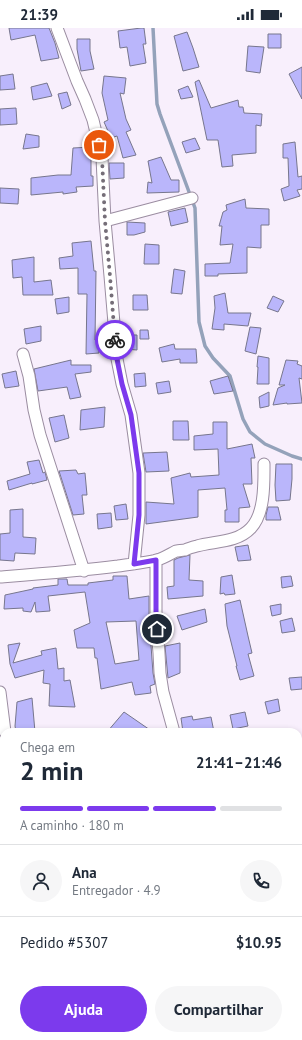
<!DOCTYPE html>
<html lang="pt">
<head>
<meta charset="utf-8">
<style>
  body { margin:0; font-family:"PT Sans",sans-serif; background:#f6f6f7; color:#1f2937; height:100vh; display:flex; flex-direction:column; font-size:15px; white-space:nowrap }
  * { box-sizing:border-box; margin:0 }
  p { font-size:13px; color:#747a83 }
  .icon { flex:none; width:22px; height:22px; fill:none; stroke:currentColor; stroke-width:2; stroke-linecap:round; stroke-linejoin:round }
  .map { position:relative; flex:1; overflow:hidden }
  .panel { position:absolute; left:0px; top:700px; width:302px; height:312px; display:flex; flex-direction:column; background:#fff; border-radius:12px 12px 0 0; box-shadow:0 2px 6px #0003 }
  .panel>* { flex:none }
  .pin { position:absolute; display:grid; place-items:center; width:34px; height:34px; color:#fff; margin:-17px; border:2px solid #fff; border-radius:50%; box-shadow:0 1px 4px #0007 }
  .courier { position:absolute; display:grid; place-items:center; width:40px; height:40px; margin:-20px; border:3px solid #7c3aed; border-radius:50%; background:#fff; color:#222; box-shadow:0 1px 5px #0007 }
  .summary em { font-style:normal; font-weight:600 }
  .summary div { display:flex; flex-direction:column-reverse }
  .summary { display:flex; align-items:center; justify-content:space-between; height:68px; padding:0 20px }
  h1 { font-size:26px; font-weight:600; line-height:30px }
  .bar { display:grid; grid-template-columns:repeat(4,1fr); gap:6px 4px; align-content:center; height:48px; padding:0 20px }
  .bar i { height:5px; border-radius:3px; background:#e0e1e3 }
  .bar .selected { background:#7c3aed }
  .bar p { grid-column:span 4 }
  .line { display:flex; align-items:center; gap:10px; padding:0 20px; border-top:1px solid #e0e1e3 }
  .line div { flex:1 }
  .round { display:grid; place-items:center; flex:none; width:42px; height:42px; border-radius:21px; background:#f6f6f7 }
  .primary-button { display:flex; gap:8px; margin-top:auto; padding:8px 20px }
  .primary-button a { flex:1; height:46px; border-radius:24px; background:#7c3aed; color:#fff; font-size:16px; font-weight:600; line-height:46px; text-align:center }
  .primary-button a+a { background:#f6f6f7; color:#1f2937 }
  .status { display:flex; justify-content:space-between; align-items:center; height:28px; padding:0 20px; background:#fff; direction:ltr }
  .status svg { height:11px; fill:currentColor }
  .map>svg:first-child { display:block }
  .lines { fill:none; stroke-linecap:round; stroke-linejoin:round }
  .stream { stroke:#94a2ba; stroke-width:3.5 }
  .building { fill:#bab6fb; stroke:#77768d; fill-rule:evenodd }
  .minor-casing { stroke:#9b8da1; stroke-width:13 }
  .minor { stroke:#fff; stroke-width:11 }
  .done { stroke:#756e78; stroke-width:4; stroke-dasharray:0 7.2 }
  .route { stroke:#7c3aed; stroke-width:5 }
</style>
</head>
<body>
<div class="status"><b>21:39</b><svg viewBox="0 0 49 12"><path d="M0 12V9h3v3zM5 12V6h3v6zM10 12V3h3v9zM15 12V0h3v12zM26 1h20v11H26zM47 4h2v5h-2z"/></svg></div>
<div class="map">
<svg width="302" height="1012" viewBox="0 0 302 1012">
  <rect width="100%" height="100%" fill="#f8effc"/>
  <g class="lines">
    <!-- stream -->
    <path class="stream" d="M153,0L157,76L160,86L195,180L199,294L205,318L213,330L230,348L243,391L250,404L265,416L292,428L302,431"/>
  </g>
  <!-- building -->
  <path class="building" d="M9,0H49L55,15L59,30L41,33L35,7L11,12Z
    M141,0H144L146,16H143L146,35L130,38L127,19L120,20L118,3Z
    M187,4L193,20L199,39L183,43L174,8Z
    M268,6H281V20H268Z
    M77,11H90V23L94,41L81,43L77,21Z
    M248,18L264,19L260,45L246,43Z
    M302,39V71L289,46Z
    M13,46L15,61L0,62V48Z
    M104,48L126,50L124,66L120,65L126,91L131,102L126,104L136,127L123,130L117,108L111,110L104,94L108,92L102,65Z
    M199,52L211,80L238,72L239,79H243L244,85L262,86L261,98L256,97V125L232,127L233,138L222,139L218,112H207L195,54Z
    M47,55L52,68L33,72L31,59Z
    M188,58L193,69L181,71L178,62Z
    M67,64L71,77L62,81L58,66Z
    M16,80L17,96L0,97V81Z
    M26,106L39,108V119L23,121Z
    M195,110L200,121L186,125L182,114Z
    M295,114L298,149L302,148V161L297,162L300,168L284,173L281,161L289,158L288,130H283V116Z
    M91,119V148H93V158L76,159L77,164L63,166V164L31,167V150L58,147H71L73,120Z
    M161,129L171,152H179V164L147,165L148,154L152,155L148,133Z
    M109,135H124V150L110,151Z
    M0,160L19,161L18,176L0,175Z
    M245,171L246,180L269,181V197H261V220L247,219V245L218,246V248H205V236L230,235L233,216L220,217L222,198H219L223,184L227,182L226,177Z
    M185,180L188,194L171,198L168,184Z
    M127,194L145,195V204L134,207H127Z
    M91,213L94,243H96L95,312H99V325L86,326L87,266H78V240L60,241L59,230L73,228L72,215Z
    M145,216L159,217V236H144Z
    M34,229V254L51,252L53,267H23L22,249L13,250L12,232Z
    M174,241L185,243L182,266L171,265Z
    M225,265L228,285H251L248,298L224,296V302L212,301L215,280L214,268Z
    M133,267H147L148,282H133Z
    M273,268L284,273L278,284L267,280Z
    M69,269V284L57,286L55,271Z
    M41,298V313L26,316L24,301Z
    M250,299L261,300L256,326L245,323Z
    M140,302H148L149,311H140Z
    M126,307H137V322L125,321Z
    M174,316L175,321H196L197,335H180V331L162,334L159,320Z
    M258,328L269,330V356H257L258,339H257Z
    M71,332V337H91V344L75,346L81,369L70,371L67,359L38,363L34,341Z
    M286,332L298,333L297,336L302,338V351L299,350L302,375L287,376V375L273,377L278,360L285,357H279Z
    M16,343L19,358L5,360L2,346Z
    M145,345L146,358L135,359L134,346Z
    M228,348L233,363L214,366L210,353Z
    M169,353L171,364L158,366L156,355Z
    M269,364V378L260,380L259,369Z
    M105,379L104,399L80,402L81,382Z
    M64,387L69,410L55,414L49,390Z
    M173,393H188L189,412H173Z
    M213,394H227V421L252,416L255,430H251L252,456H243L250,479L239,480V494H225V482H227L225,460L198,462V489L146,496V474L174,476L171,450L190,445L191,449L219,447L218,421L194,422V408L213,406Z
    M167,424L169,443L146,444L143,425Z
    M39,432L43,445L45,444L47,452L32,456V455L9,462L7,453L30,446L27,434Z
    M276,436H292V451L290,472L276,473L275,457Z
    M76,442L78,446L85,445L87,467H82L84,486L73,487L59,443Z
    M126,476L128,491L116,492L114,478Z
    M268,479H278L281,492H266V487Z
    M23,481V509L36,510L35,526L15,525L14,533L0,532V506L10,505V482Z
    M111,485L112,499L98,501L97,486Z
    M248,517L251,532L238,533L235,519Z
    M190,527L189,552L203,553V568L168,571L167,559L174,558V532L178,530Z
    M232,547L235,566L225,567L224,565L220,566L221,549Z
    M113,548H127L129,571L149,568V590L153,645L155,656L150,658L151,665L135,667L132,654L101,661L97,630H95L94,620H77L74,602L90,595L85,564L48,568L50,583L36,584L35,574L31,584L23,583V580L4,581L5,567L33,561V560L58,557V551H67L68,557H88V555L113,552ZM136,593L139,632L115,636L106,594Z
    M291,548L293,558L282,560L281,549Z
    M240,572L248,608L252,625L248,626L254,648L240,652L236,638H237L227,598L225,576Z
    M281,576V586L272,588L270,578Z
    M205,581L207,594L182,602L177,588Z
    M292,590L295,603L282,605L280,593Z
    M20,615L13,635L42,627L41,623L56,620L58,641L64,640V653L70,652L75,679L49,678L50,656L43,655L44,642L15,650L10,636L8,617Z
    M180,615V645L168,650L165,618Z
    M302,649V661L291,662L289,650Z
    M32,670L35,704H16L15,698L17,674Z
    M278,671L280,683L268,686L265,674Z
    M124,684L153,704H107Z
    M245,684L248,698L233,701L230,687Z
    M192,688L193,692L211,689L214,704H197V701L183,704L181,690Z"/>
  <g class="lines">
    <!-- minor casing -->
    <g class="minor-casing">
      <path id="minor" d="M57,0L77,53L85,71L93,92L102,130L105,193L110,248L117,331L122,356L131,387L139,445V487L134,536
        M105,193L192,170
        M23,326L29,348L34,382L40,407L84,543
        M156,532V589L159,625L160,645L163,664L174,704
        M0,549C39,546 79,543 118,538C131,536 144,535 157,532C164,530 170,526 176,523C179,523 182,522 185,522C189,520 193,519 197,518C214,513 237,515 251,500C265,485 264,455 264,436
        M0,664L5,704
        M298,844C301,857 302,872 298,885
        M33,1008L34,1012
        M295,1008L297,1012"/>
    </g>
    <!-- minor -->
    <use href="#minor" class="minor"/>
  </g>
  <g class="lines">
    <!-- done -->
    <path class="done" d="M99,117L102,130L105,193L110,248L115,312"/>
    <!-- route -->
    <path class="route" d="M115,312L117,331L122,356L131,387L139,445V487L134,536L156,532V589L157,601"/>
  </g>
</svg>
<div class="pin" style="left:99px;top:117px;background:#ea580c"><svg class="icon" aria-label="bag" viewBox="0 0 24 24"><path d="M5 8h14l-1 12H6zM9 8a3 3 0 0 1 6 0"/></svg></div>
<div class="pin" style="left:157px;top:601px;background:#1f2937"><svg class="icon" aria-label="home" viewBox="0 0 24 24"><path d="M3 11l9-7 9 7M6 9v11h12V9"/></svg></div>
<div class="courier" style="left:115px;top:312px"><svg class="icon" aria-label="bike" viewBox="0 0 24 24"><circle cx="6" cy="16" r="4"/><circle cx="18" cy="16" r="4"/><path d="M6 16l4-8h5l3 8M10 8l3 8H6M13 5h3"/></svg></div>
<section class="panel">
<div class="summary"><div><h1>2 min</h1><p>Chega em</p></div><em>21:41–21:46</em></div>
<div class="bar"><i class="selected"></i><i class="selected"></i><i class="selected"></i><i></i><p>A caminho · 180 m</p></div>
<div class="line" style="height:72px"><a class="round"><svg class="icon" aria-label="person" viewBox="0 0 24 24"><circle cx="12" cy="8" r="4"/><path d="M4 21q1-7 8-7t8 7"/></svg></a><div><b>Ana</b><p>Entregador · 4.9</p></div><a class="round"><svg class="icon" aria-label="phone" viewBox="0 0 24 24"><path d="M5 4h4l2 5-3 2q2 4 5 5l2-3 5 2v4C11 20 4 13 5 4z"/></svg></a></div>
<div class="line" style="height:52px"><div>Pedido #5307</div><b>$10.95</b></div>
<div class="primary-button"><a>Ajuda</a><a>Compartilhar</a></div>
</section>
</div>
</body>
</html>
